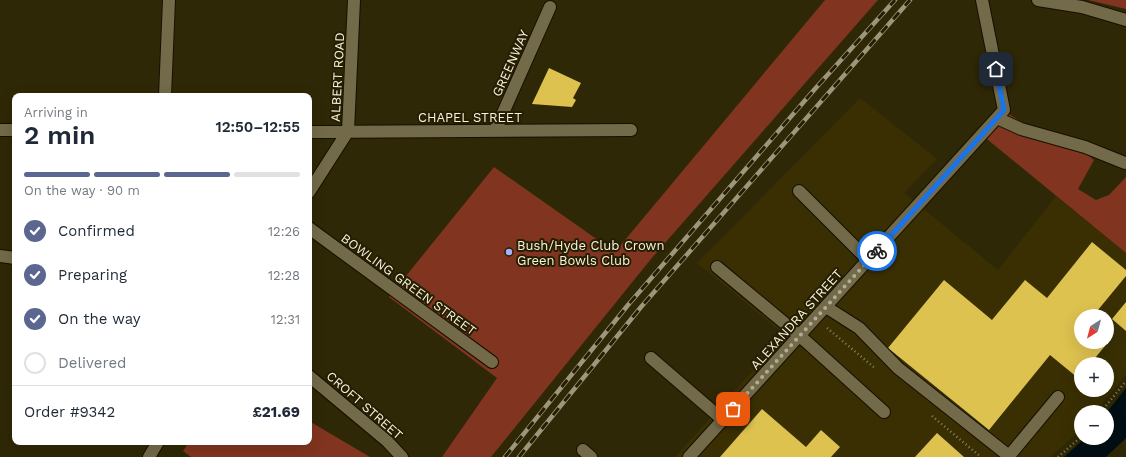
<!DOCTYPE html>
<html lang="en">
<head>
<meta charset="utf-8">
<style>
  body { margin:0; font-family:"Work Sans",sans-serif; background:#f6f6f7; color:#1f2937; height:100vh; display:flex; flex-direction:column; font-size:15px; white-space:nowrap }
  * { box-sizing:border-box; margin:0 }
  p { font-size:13px; color:#747a83 }
  .icon { flex:none; width:22px; height:22px; fill:none; stroke:currentColor; stroke-width:2; stroke-linecap:round; stroke-linejoin:round }
  .map { position:relative; flex:1; overflow:hidden }
  .panel { position:absolute; left:12px; top:93px; width:300px; height:352px; display:flex; flex-direction:column; background:#fff; border-radius:8px; box-shadow:0 4px 16px #0002 }
  .panel>* { flex:none }
  .needle { width:26px; rotate:216deg }
  .fabs { position:absolute; left:1074px; top:309px; display:grid; gap:8px }
  .fabs a { display:grid; place-items:center; width:40px; height:40px; border-radius:50%; background:#fff; box-shadow:0 4px 16px #0002; font-size:20px }
  .pin { position:absolute; display:grid; place-items:center; width:34px; height:34px; color:#fff; margin:-17px; border-radius:8px; box-shadow:0 2px 6px #0006 }
  .courier { position:absolute; display:grid; place-items:center; width:40px; height:40px; margin:-20px; border:3px solid #1a73e8; border-radius:50%; background:#fff; color:#222; box-shadow:0 1px 5px #0007 }
  .summary em { font-style:normal; font-weight:600 }
  .summary div { display:flex; flex-direction:column-reverse }
  .summary { display:flex; align-items:center; justify-content:space-between; height:68px; padding:0 12px }
  h1 { font-size:26px; font-weight:600; line-height:30px }
  .bar { display:grid; grid-template-columns:repeat(4,1fr); gap:6px 4px; align-content:center; height:48px; padding:0 12px }
  .bar i { height:5px; border-radius:3px; background:#e0e1e3 }
  .bar .active { background:#5b6790 }
  .bar p { grid-column:span 4 }
  .line { display:flex; align-items:center; gap:10px; padding:0 12px; border-top:1px solid #e0e1e3 }
  .line div { flex:1 }
  ol { padding:0 12px; list-style:none }
  li { display:flex; align-items:center; gap:12px; height:44px }
  li p { margin-inline-start:auto }
  li .icon { padding:4px; border-radius:50%; background:#5b6790; color:#fff; stroke-width:4 }
  li:last-child { color:#747a83 }
  li i { width:22px; height:22px; border:2px solid #e0e1e3; border-radius:50% }
  .map>svg:first-child { display:block }
  .built { fill:#392f03; fill-rule:evenodd }
  .green { fill:#81341f }
  .water { fill:#000f14 }
  .building { fill:#ddc24f }
  .lines { fill:none; stroke-linecap:round; stroke-linejoin:round }
  .minor-casing { stroke:#161000; stroke-width:14 }
  .path { stroke:#898368; stroke-width:2.5; stroke-dasharray:1 3; stroke-linecap:butt }
  .minor { stroke:#736a49; stroke-width:12 }
  .rail-casing { stroke:#9c967c; stroke-width:4.5 }
  .rail { stroke:#261e00; stroke-width:3; stroke-dasharray:9; stroke-linecap:butt }
  .done { stroke:#b1ac94; stroke-width:4; stroke-dasharray:0 7.2 }
  .route { stroke:#1a73e8; stroke-width:5 }
  .poi-dot { fill:#a4b2fc; stroke:#261e00; stroke-width:1.5 }
  .labels { text-anchor:middle; stroke-width:4; stroke-linejoin:round; paint-order:stroke }
  .street-label { font-size:13px; fill:#f7f3e0; stroke:#261e00 }
  .poi-label { font-size:13px; fill:#f7f3e0; stroke:#261e00; text-anchor:start }
</style>
</head>
<body>
<div class="map">
<svg width="1126" height="457" viewBox="0 0 1126 457">
  <rect width="100%" height="100%" fill="#2f2806"/>
  <!-- built -->
  <path class="built" d="M860,98L937,159L904,193L998,270L1056,196L1126,253V375L1095,412H1081V430L1050,457H675L785,335L697,263ZM1081,316H1107V342H1081ZM1081,364H1107V390H1081Z"/>
  <!-- green -->
  <path class="green" d="M825,0H878L651,259L491,457H442L497,378L389,297L494,167L615,252Z
    M1088,0H1126V9Z
    M1004,110C1032,133 1070,137 1094,160L1078,189L1096,200L1109,195L1126,177V253L982,135Z
    M309,421L370,457H191L183,451L189,442H309Z"/>
  <!-- water -->
  <path class="water" d="M1126,388V438L1106,457H1064L1085,438H1107V412Z"/>
  <!-- building -->
  <path class="building" d="M549,68L581,83L573,98L576,100L572,107L532,104Z
    M1092,242L1126,270V276L1093,316H1081V342H1100L1105,346L1090,364H1081V375L1078,378L1050,355L989,430L888,348L944,280L992,320L1025,280L1047,298Z
    M1126,302V331L1112,319Z
    M762,409L806,447L821,430L840,447L831,457H720Z
    M937,433L964,457H915Z"/>
  <g class="lines">
    <!-- minor casing -->
    <g class="minor-casing">
      <path id="minor" d="M1038,0L1082,7L1126,20
        M165,96L169,0
        M997,118L1021,129L1085,147L1125,163
        M0,130H15
        M495,131L550,7
        M309,132L631,130
        M799,191L868,260
        M309,192L348,131L354,0
        M309,228L492,362
        M0,256L15,258
        M717,267L800,336L884,412
        M826,307L859,328L898,368L1009,456L1058,397
        M651,358L723,420
        M309,376L387,441L402,457
        M583,450L591,457
        M149,457L158,442
        M689,457L1004,110L982,0"/>
    </g>
    <!-- path -->
    <path class="path" d="M827,328L876,369
      M1101,412L1126,381
      M932,416L981,457
      M1058,457L1081,437"/>
    <!-- minor -->
    <use href="#minor" class="minor"/>
    <!-- rail casing -->
    <g class="rail-casing">
      <path id="rail" d="M505,457L628,305L814,90L895,0
        M519,457L641,307L910,0"/>
    </g>
    <!-- rail -->
    <use href="#rail" class="rail"/>
  </g>
  <g class="lines">
    <!-- done -->
    <path class="done" d="M733,409L877,251"/>
    <!-- route -->
    <path class="route" d="M877,251L1004,110L996,69"/>
  </g>
  <!-- markers -->
  <circle class="poi-dot" cx="509" cy="252" r="4"/>
  <g class="labels">
    <!-- street labels -->
    <g class="street-label">
      <text transform="translate(510 63) rotate(-66)" y="5">GREENWAY</text>
      <text transform="translate(337 77) rotate(-87)" y="5">ALBERT ROAD</text>
      <text x="470" y="122">CHAPEL STREET</text>
      <text transform="translate(409 284) rotate(36)" y="5">BOWLING GREEN STREET</text>
      <text transform="translate(796 319) rotate(-48)" y="5">ALEXANDRA STREET</text>
      <text transform="translate(365 405) rotate(41)" y="5">CROFT STREET</text>
    </g>
    <!-- poi labels -->
    <g class="poi-label">
      <text x="517" y="250">Bush/Hyde Club Crown<tspan x="517" dy="15">Green Bowls Club</tspan></text>
    </g>
  </g>
</svg>
<div class="fabs">
<a><svg class="needle" viewBox="-14 -14 28 28"><path d="M0-13l5 13h-10z" fill="#e53935"/><path d="M0 13l5-13h-10z" fill="#747a83"/></svg></a>
<a>+</a>
<a>−</a>
</div>
<div class="pin" style="left:733px;top:409px;background:#ea580c"><svg class="icon" aria-label="bag" viewBox="0 0 24 24"><path d="M5 8h14l-1 12H6zM9 8a3 3 0 0 1 6 0"/></svg></div>
<div class="pin" style="left:996px;top:69px;background:#1f2937"><svg class="icon" aria-label="home" viewBox="0 0 24 24"><path d="M3 11l9-7 9 7M6 9v11h12V9"/></svg></div>
<div class="courier" style="left:877px;top:251px"><svg class="icon" aria-label="bike" viewBox="0 0 24 24"><circle cx="6" cy="16" r="4"/><circle cx="18" cy="16" r="4"/><path d="M6 16l4-8h5l3 8M10 8l3 8H6M13 5h3"/></svg></div>
<section class="panel">
<div class="summary"><div><h1>2 min</h1><p>Arriving in</p></div><em>12:50–12:55</em></div>
<div class="bar"><i class="active"></i><i class="active"></i><i class="active"></i><i></i><p>On the way · 90 m</p></div>
<ol>
<li><svg class="icon" aria-label="check" viewBox="0 0 24 24"><path d="M5 12l5 5 9-10"/></svg>Confirmed<p>12:26</p></li>
<li><svg class="icon" aria-label="check" viewBox="0 0 24 24"><path d="M5 12l5 5 9-10"/></svg>Preparing<p>12:28</p></li>
<li><svg class="icon" aria-label="check" viewBox="0 0 24 24"><path d="M5 12l5 5 9-10"/></svg>On the way<p>12:31</p></li>
<li><i></i>Delivered</li>
</ol>
<div class="line" style="height:52px"><div>Order #9342</div><b>£21.69</b></div>
</section>
</div>
</body>
</html>
